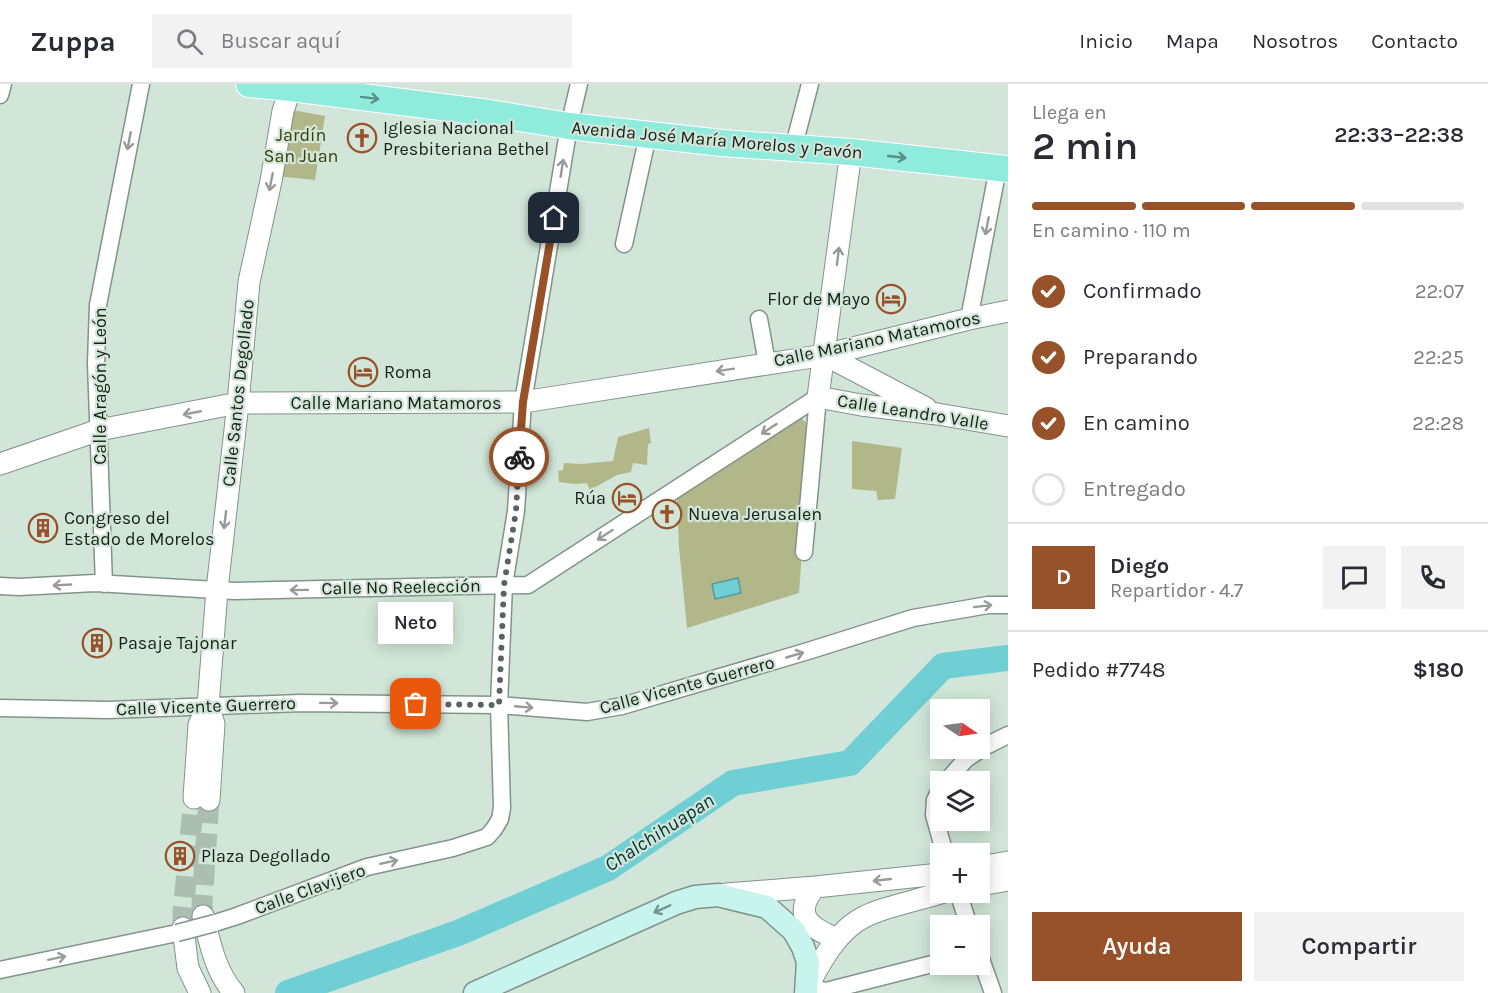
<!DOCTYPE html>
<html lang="es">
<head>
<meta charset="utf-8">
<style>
  body { margin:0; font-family:Karla,sans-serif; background:#f2f2f3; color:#2b2b33; height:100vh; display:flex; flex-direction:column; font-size:22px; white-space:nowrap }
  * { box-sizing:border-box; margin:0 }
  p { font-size:20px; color:#7c7c81 }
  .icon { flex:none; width:33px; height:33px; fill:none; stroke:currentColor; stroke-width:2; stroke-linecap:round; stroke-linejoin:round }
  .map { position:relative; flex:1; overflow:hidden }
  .drawer { display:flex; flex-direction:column; background:#fff; width:480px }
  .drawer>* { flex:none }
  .needle { width:39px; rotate:103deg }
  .fabs { position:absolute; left:930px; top:615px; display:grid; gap:12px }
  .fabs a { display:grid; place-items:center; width:60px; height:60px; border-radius:0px; background:#fff; box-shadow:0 3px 15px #0003; font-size:30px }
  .pin { position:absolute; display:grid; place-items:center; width:51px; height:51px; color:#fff; margin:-26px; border-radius:12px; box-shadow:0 3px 9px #0006 }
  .courier { position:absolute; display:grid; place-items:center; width:60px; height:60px; margin:-30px; border:4px solid #98522a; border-radius:50%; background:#fff; color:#222; box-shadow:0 2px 8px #0007 }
  .bubble { position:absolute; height:42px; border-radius:0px; background:#fff; box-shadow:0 3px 15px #0003; font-size:20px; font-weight:600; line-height:42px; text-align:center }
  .headline em { font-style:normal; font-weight:600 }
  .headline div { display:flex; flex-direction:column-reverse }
  .headline { display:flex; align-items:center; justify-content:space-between; height:102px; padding:0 24px }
  h1 { font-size:39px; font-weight:600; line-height:45px }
  .bar { display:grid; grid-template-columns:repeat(4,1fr); gap:9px 6px; align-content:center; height:72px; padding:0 24px }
  .bar i { height:8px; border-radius:4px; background:#e1e1e2 }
  .bar .selected { background:#98522a }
  .bar p { grid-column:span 4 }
  .line { display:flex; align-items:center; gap:15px; padding:0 24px; border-top:2px solid #e1e1e2 }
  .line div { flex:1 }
  .round { display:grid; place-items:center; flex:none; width:63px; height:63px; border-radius:0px; background:#f2f2f3 }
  ol { padding:0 24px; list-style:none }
  li { display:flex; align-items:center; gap:18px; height:66px }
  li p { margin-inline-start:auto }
  li .icon { padding:6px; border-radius:50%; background:#98522a; color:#fff; stroke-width:4 }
  li:last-child { color:#7c7c81 }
  li i { width:33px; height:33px; border:3px solid #e1e1e2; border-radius:50% }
  .primary-button { display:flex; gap:12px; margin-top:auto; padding:12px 24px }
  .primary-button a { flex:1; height:69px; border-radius:0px; background:#98522a; color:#fff; font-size:24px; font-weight:600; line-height:69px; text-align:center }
  .primary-button a+a { background:#f2f2f3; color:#2b2b33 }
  header { display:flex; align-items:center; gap:36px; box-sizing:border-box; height:84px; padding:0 30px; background:#fff; border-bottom:2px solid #e1e1e2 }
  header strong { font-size:28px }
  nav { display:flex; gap:33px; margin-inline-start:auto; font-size:21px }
  .search { width:420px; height:54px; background:#f2f2f3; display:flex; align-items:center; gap:15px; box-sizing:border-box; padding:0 21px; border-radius:0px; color:#7c7c81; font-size:22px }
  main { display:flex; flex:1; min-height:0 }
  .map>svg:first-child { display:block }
  .green { fill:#b1b789 }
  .water { fill:#70ced5; stroke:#559a9d; stroke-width:1.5 }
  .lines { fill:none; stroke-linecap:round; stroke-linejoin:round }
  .river { stroke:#70ced5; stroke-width:26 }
  .tertiary-tunnel { stroke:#acbeb2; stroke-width:21; stroke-dasharray:21 10; stroke-linecap:butt }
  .minor-casing { stroke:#819488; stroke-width:19 }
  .tertiary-casing { stroke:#819488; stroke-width:23 }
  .secondary-casing { stroke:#819488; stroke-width:25 }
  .primary-casing { stroke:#fff; stroke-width:28 }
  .minor { stroke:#fff; stroke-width:16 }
  .tertiary { stroke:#fff; stroke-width:21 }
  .secondary { stroke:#c7f5ee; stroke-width:22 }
  .primary { stroke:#8febdc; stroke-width:26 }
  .minor-bridge-casing { stroke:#819488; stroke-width:19; stroke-linecap:butt }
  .minor-bridge { stroke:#fff; stroke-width:16 }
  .oneway { stroke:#598f85 }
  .oneway2 { stroke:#979a98 }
  .oneway3 { stroke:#78958f }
  .done { stroke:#58655c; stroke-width:6; stroke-dasharray:0 10.8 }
  .route { stroke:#98522a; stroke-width:8 }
  .labels { text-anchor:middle; stroke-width:4.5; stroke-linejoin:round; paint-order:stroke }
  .poi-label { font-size:18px; fill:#171f1a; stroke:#d1e6d8; text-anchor:start }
  .park-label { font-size:18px; fill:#3a3e09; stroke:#d1e6d8 }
  .street-label { font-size:18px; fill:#171f1a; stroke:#d1e6d8 }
  .water-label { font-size:20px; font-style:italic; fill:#023336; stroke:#d1e6d8 }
</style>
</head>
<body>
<header>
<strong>Zuppa</strong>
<div class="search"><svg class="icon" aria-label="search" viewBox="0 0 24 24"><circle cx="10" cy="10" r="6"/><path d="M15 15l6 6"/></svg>Buscar aquí</div>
<nav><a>Inicio</a><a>Mapa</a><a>Nosotros</a><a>Contacto</a></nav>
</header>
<main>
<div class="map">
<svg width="1008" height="909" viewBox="0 0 1008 909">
  <rect width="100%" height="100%" fill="#d1e6d8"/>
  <!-- green -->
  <path class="green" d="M287,25L325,32L315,96L276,92Z
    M801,334L811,343L799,509L687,544L679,463L677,415Z
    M649,344L651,359L648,360L647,381L633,379L631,388L617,391L590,406L587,399L575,400L559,398L558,387L563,386L564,379L582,380L613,377L618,353Z
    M852,357L902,364L895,415L878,416L876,407L852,405Z"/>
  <!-- water -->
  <path class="water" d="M738,494L741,509L715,515L712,500Z"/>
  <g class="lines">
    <!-- river -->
    <path class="river" d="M288,909L458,849L608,784L733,699L850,679L943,582L1008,574"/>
    <!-- tertiary-tunnel -->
    <path class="tertiary-tunnel" d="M203,832L202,820L209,716
      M183,844V828L194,714"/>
    <!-- minor casing -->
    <g class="minor-casing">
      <path id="minor" d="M0,11L3,0
        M793,65L810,0
        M624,160L648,51
        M759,235L765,268L766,280
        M969,235L998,84
        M804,468L818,313
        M104,500L96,279L98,221L141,0
        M0,502L19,503L95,499L234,507L459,502L528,501L818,313
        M0,624L108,626L300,619L499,621L587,628L622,622L808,567L913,534L988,521H1008
        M946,698L966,675L984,663L1008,651
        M940,706L935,716L934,731L945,770
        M958,808L969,842
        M215,839L237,832L367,783L453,764L487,753L494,745L500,735L502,724L499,621L504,501L516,427L523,318L569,42L579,0
        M980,872L993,909
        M0,886L177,849
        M807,904L826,907L940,878"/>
    </g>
    <!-- tertiary casing -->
    <g class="tertiary-casing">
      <path id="tertiary" d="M851,68L818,313L861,321L937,330L1008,342
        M825,271L926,324
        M0,380L99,346L238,319L523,318L825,271L969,235L1008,227
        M208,622L214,640L209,716
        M194,714L199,641L208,622L217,506L238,319L249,198L271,97L283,27L292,0
        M980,783L1008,778
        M980,801L1008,796
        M815,803C791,832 811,844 837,855
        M726,810L815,803L940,790
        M203,832C210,859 215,887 234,909
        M183,844L188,884L200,909
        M807,904C821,877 838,845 866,832C872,829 878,827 884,825C904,819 924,814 944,808"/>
    </g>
    <!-- secondary casing -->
    <g class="secondary-casing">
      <path id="secondary" d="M475,909L676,819L695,813L718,811L767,823L794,847L803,863L808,878L806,909"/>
    </g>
    <!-- primary casing -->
    <g class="primary-casing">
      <path id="primary" d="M249,0L291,4L489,29L569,42L722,59L851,68L1008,85"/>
    </g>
    <!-- minor -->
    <use href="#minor" class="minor"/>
    <!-- tertiary -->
    <use href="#tertiary" class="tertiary"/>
    <!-- secondary -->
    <use href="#secondary" class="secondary"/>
    <!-- primary -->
    <use href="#primary" class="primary"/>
    <!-- minor-bridge casing -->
    <g class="minor-bridge-casing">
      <path id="minor-bridge" d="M177,849L215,839"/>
    </g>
    <!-- minor-bridge -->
    <use href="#minor-bridge" class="minor-bridge"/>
  </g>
  <!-- one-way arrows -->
  <defs><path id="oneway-shaft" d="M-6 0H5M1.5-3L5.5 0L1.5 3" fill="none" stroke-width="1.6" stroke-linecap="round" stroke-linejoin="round" transform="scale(1.5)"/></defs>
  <g class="oneway">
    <use href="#oneway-shaft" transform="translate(370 14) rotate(7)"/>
    <use href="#oneway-shaft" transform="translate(897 73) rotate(6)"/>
  </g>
  <g class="oneway2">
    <use href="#oneway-shaft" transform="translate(129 57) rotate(101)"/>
    <use href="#oneway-shaft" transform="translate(562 84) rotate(-81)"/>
    <use href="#oneway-shaft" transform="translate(271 98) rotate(101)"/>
    <use href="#oneway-shaft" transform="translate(987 142) rotate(101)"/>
    <use href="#oneway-shaft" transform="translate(838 172) rotate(-83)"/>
    <use href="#oneway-shaft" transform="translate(725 286) rotate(171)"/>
    <use href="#oneway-shaft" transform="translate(192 329) rotate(169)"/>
    <use href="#oneway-shaft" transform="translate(769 345) rotate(147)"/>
    <use href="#oneway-shaft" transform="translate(225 436) rotate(97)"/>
    <use href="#oneway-shaft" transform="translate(605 451) rotate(147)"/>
    <use href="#oneway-shaft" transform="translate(62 501) rotate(177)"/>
    <use href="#oneway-shaft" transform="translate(299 506) rotate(179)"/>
    <use href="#oneway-shaft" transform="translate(983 522) rotate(-7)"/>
    <use href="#oneway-shaft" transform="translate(795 571) rotate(-16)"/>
    <use href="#oneway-shaft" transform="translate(329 619) rotate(1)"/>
    <use href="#oneway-shaft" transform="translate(524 623) rotate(5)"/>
    <use href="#oneway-shaft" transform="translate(389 778) rotate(-12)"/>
    <use href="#oneway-shaft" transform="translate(882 796) rotate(174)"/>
    <use href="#oneway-shaft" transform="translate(57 874) rotate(-12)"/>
  </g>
  <use class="oneway3" href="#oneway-shaft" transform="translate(662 825) rotate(156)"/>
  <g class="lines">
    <!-- done -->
    <path class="done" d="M416,620L499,621L504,501L516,427L519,373"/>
    <!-- route -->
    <path class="route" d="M519,373L523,318L554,134"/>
  </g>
  <!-- icons -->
  <defs>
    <g id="church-ring" transform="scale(1.5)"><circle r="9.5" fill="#d1e6d8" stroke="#98522a" stroke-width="1.5"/><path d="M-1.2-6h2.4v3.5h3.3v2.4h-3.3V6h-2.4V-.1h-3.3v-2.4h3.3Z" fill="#98522a"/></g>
    <g id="hotel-ring" transform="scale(1.5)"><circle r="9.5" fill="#d1e6d8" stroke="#98522a" stroke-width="1.5"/><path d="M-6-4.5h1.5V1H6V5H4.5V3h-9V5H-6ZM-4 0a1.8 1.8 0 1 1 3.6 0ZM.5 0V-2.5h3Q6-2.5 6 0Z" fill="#98522a"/></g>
    <g id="building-ring" transform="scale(1.5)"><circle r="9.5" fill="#d1e6d8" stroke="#98522a" stroke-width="1.5"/><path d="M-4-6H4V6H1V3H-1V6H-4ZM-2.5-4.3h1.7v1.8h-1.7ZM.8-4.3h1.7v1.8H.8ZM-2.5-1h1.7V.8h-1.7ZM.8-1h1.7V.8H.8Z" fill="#98522a"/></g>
  </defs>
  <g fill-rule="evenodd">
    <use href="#church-ring" x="362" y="54"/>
    <use href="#hotel-ring" x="891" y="215"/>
    <use href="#hotel-ring" x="363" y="288"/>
    <use href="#hotel-ring" x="627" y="414"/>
    <use href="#church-ring" x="667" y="430"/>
    <use href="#building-ring" x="43" y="444"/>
    <use href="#building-ring" x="97" y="559"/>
    <use href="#building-ring" x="180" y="772"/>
  </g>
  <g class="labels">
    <!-- poi labels -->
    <g class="poi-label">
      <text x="383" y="50">Iglesia Nacional<tspan x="383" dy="21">Presbiteriana Bethel</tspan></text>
      <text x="870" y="221" text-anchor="end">Flor de Mayo</text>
      <text x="384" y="294">Roma</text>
      <text x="606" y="420" text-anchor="end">Rúa</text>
      <text x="688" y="436">Nueva Jerusalen</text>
      <text x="64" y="440">Congreso del<tspan x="64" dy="21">Estado de Morelos</tspan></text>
      <text x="118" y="565">Pasaje Tajonar</text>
      <text x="201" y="778">Plaza Degollado</text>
    </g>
    <!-- park labels -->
    <g class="park-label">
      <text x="301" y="57">Jardín<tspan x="301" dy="21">San Juan</tspan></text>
    </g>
    <!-- street labels -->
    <g class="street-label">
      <text transform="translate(717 56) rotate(5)" y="6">Avenida José María Morelos y Pavón</text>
      <text transform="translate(877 255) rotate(-12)" y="6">Calle Mariano Matamoros</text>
      <text transform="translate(100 302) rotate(-90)" y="6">Calle Aragón y León</text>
      <text transform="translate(238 309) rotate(-84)" y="6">Calle Santos Degollado</text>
      <text x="396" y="325">Calle Mariano Matamoros</text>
      <text transform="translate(913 328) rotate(9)" y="6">Calle Leandro Valle</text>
      <text transform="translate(401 503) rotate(-1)" y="6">Calle No Reelección</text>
      <text transform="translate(687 601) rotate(-15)" y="6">Calle Vicente Guerrero</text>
      <text transform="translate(206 622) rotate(-2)" y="6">Calle Vicente Guerrero</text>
      <text transform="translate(310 805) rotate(-20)" y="6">Calle Clavijero</text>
    </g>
    <!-- water labels -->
    <g class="water-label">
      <text transform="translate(659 748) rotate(-33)" y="7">Chalchihuapan</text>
    </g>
  </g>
</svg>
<div class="fabs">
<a><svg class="needle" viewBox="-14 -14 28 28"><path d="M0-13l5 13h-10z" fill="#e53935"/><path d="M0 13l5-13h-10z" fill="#7c7c81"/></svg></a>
<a><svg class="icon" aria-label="layers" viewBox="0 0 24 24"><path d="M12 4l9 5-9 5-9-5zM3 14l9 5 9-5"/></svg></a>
<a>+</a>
<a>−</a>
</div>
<div class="pin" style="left:416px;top:620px;background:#ea580c"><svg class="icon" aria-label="bag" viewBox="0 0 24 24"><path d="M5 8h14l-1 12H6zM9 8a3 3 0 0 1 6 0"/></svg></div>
<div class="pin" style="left:554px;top:134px;background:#1f2937"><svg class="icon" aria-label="home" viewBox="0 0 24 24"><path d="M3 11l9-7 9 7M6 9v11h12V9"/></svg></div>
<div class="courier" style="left:519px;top:373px"><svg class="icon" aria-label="bike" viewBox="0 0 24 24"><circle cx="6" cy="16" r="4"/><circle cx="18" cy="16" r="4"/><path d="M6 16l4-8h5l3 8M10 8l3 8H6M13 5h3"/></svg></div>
<div class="bubble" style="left:378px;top:518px;width:75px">Neto</div>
</div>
<section class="drawer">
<div class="headline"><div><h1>2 min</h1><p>Llega en</p></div><em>22:33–22:38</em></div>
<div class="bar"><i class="selected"></i><i class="selected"></i><i class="selected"></i><i></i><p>En camino · 110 m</p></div>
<ol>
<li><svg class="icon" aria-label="check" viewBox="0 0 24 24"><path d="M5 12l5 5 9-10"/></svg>Confirmado<p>22:07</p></li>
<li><svg class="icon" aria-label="check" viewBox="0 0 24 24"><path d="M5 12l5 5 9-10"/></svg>Preparando<p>22:25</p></li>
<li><svg class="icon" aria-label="check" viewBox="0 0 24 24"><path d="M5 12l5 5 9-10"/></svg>En camino<p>22:28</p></li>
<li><i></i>Entregado</li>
</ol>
<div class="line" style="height:108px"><b class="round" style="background:#98522a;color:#fff">D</b><div><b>Diego</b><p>Repartidor · 4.7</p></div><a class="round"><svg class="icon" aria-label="chat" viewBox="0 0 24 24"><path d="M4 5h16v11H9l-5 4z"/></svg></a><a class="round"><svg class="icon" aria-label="phone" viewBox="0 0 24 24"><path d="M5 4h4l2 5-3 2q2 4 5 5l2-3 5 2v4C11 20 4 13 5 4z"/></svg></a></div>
<div class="line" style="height:78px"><div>Pedido #7748</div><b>$180</b></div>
<div class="primary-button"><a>Ayuda</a><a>Compartir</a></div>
</section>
</main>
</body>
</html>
